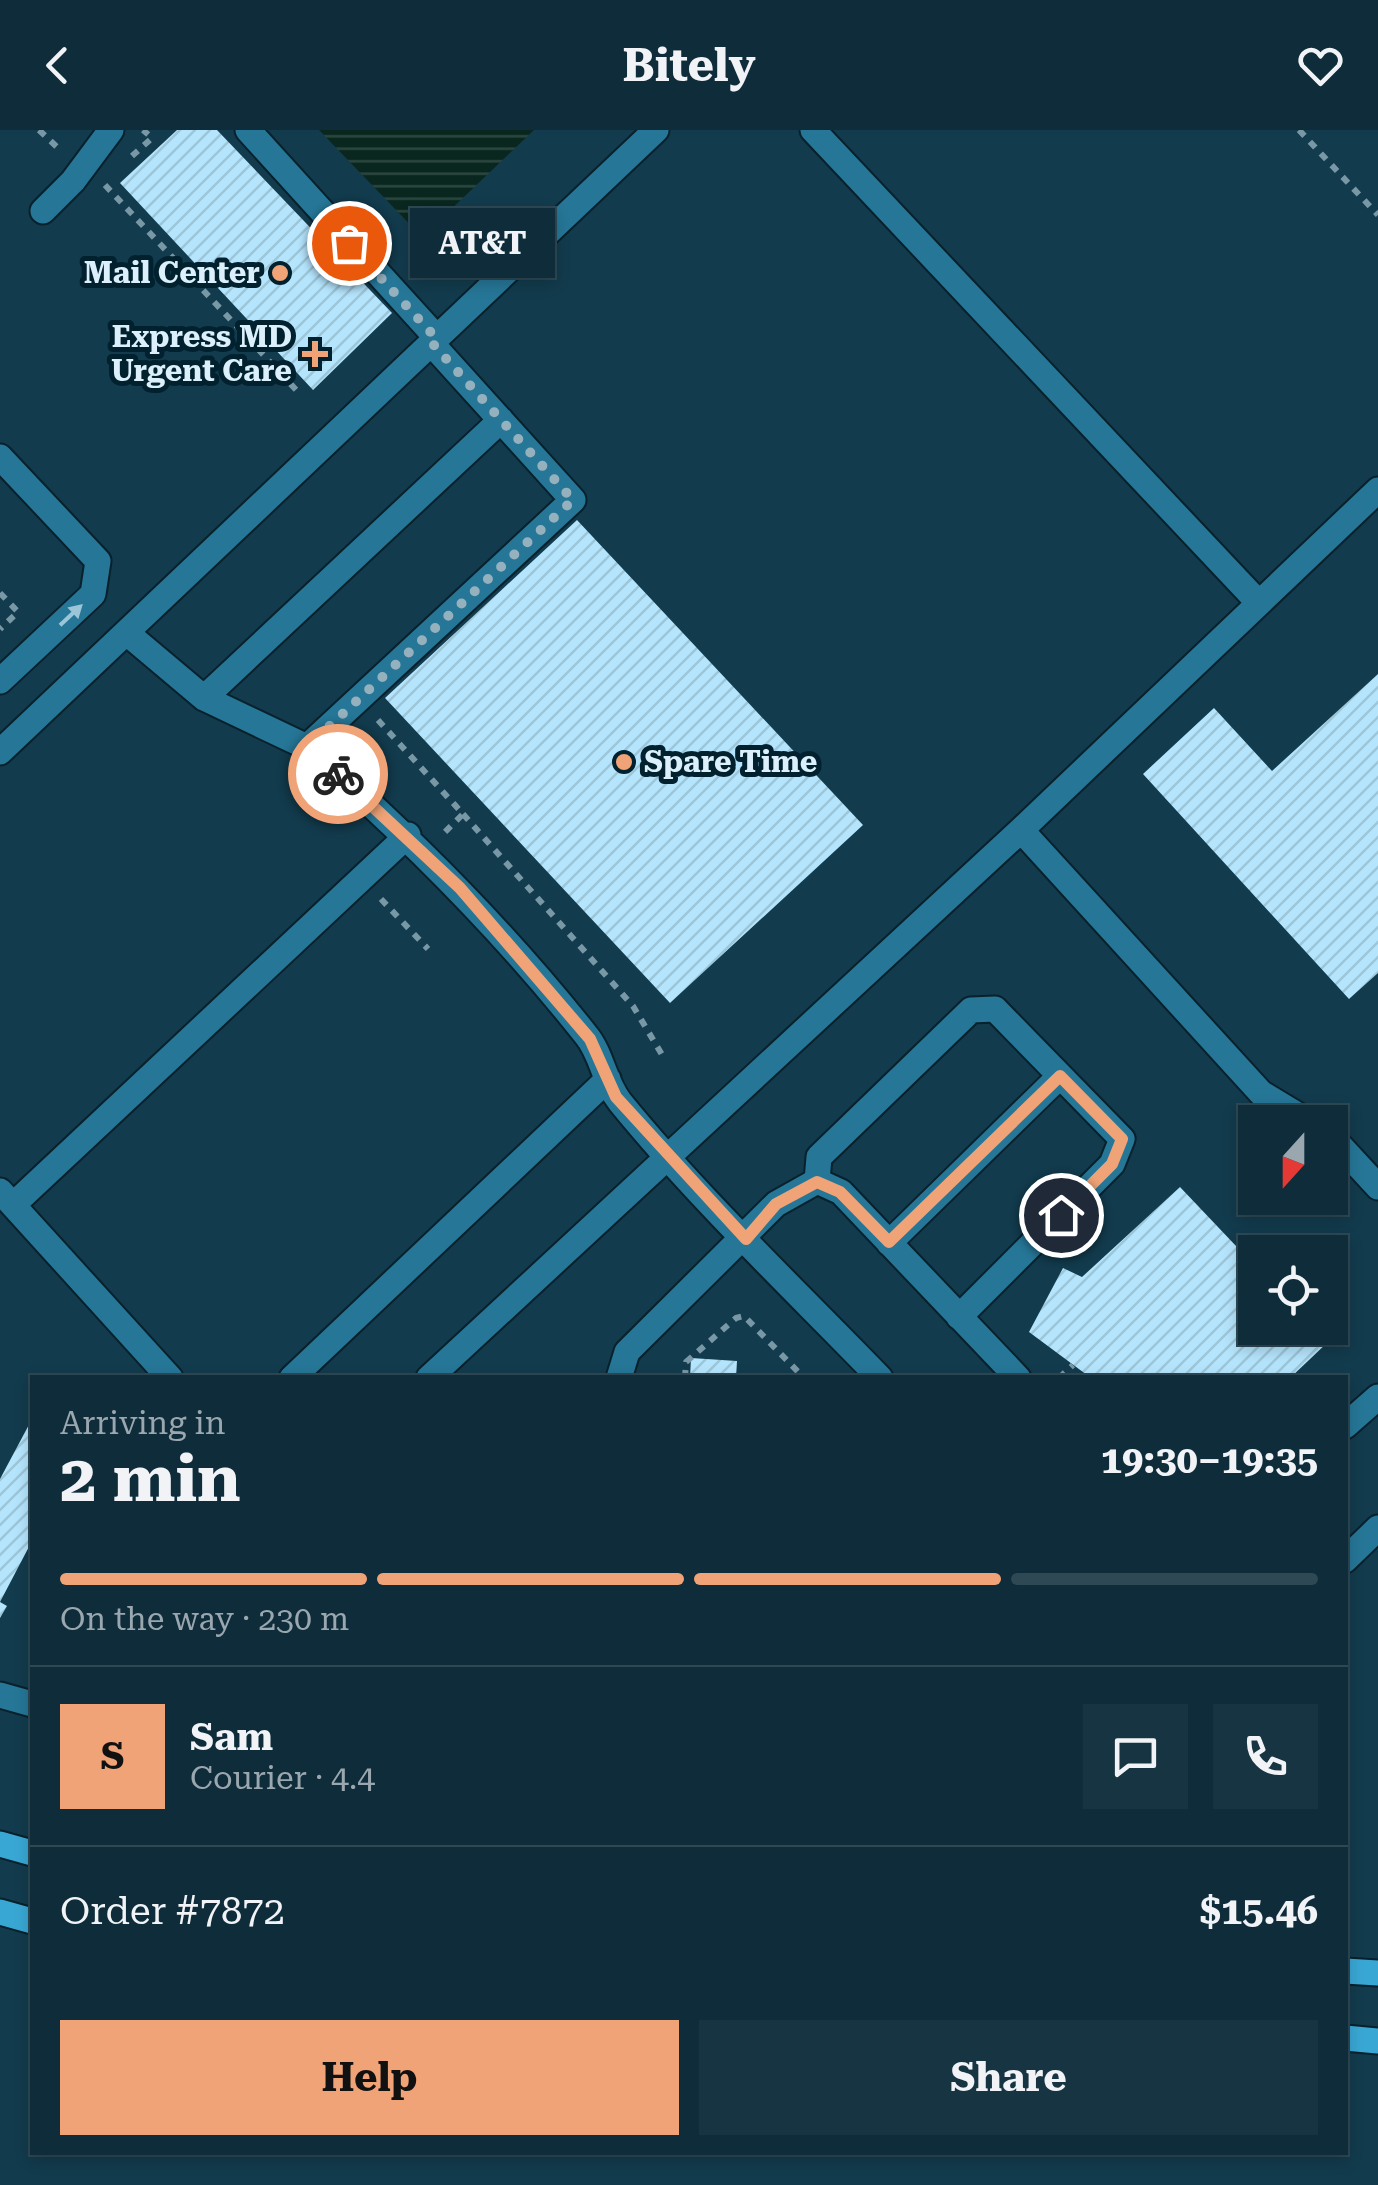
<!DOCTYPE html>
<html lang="en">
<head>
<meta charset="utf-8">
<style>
  body { margin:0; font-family:"Roboto Serif",serif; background:#173442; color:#f1f3f6; height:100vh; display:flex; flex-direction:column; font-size:38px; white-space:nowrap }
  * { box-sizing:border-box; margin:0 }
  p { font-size:32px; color:#9ba7af }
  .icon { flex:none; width:55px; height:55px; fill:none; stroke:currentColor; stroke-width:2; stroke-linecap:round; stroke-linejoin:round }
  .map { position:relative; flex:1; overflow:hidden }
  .side { position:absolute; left:30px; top:1245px; width:1318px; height:780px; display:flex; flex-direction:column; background:#0e2c3a; border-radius:0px; box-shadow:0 5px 15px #0003,0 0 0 2px #2e4854 }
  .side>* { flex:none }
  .needle { width:65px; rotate:201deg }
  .buttons { position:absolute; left:1238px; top:975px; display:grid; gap:20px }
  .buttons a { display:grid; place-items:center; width:110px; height:110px; border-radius:0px; background:#0e2c3a; box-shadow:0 5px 15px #0003,0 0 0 2px #2e4854; font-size:50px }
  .pin { position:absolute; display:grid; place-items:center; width:85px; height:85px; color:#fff; margin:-42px; border:5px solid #fff; border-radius:50%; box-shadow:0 2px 10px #0007 }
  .courier { position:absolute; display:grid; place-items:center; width:100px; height:100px; margin:-50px; border:8px solid #efa377; border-radius:50%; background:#fff; color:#222; box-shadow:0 2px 12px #0007 }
  .bubble { position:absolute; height:70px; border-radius:0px; background:#0e2c3a; box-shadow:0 5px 15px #0003,0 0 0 2px #2e4854; font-size:32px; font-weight:700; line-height:70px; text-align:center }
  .overview em { font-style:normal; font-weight:700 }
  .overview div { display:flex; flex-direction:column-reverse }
  .overview { display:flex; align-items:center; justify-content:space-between; height:170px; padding:0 30px }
  h1 { font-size:65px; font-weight:700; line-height:75px }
  .bar { display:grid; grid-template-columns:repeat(4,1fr); gap:15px 10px; align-content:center; height:120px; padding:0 30px }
  .bar i { height:12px; border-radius:8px; background:#2e4854 }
  .bar .current { background:#efa377 }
  .bar p { grid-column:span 4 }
  .line { display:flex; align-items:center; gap:25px; padding:0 30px; border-top:2px solid #2e4854 }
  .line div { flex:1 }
  .round { display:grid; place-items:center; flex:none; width:105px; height:105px; border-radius:0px; background:#173442 }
  .action { display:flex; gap:20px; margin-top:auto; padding:20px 30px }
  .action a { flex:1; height:115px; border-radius:0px; background:#efa377; color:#111; font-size:40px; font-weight:700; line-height:115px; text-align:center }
  .action a+a { background:#173442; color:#f1f3f6 }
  header { display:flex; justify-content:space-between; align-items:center; height:130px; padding:0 30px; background:#0e2c3a; font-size:45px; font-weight:700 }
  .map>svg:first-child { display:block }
  .water { fill:url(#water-rules) }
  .building { fill:url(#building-hatch) }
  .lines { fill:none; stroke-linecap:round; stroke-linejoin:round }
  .minor-casing { stroke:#09212c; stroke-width:29 }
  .major-casing { stroke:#09212c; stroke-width:29 }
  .path { stroke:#7998a6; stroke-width:6; stroke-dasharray:8 8; stroke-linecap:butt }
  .minor { stroke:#267697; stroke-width:25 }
  .major { stroke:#39a7d4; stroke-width:25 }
  .oneway { fill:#9cc5d8 }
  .done { stroke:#95b1be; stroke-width:10; stroke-dasharray:0 18 }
  .route { stroke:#efa377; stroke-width:12 }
  .poi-dot { fill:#efa377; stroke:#01212f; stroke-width:4 }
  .labels { text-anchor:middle; stroke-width:10; stroke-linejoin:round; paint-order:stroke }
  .poi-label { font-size:30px; font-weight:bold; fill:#dbf0fb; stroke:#01212f; text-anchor:end }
</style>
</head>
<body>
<header><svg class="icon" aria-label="back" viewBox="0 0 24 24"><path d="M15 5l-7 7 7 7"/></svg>Bitely<svg class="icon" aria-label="heart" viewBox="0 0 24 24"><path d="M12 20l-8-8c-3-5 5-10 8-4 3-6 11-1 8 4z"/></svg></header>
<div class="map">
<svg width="1378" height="2055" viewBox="0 0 1378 2055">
  <defs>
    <pattern id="water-rules" width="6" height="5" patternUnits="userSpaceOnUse" patternTransform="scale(2.5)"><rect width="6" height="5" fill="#09271e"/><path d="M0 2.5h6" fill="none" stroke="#2c4740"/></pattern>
    <pattern id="building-hatch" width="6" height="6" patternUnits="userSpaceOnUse" patternTransform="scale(2.5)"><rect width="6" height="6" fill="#b5e5fd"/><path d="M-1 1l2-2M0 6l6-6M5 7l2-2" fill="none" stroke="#9ec6d9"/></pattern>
  </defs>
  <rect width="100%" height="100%" fill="#123b4d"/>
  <!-- water -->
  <path class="water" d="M319,0H534L422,107Z"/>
  <!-- building -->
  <path class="building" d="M177,0H217L392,183L313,260L120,53Z
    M577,390L863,695L670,873L385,568Z
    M1378,544V843L1349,869L1143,644L1214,578L1272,641Z
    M1180,1057L1255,1136V1198H1314L1328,1212L1290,1248H1091L1029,1202L1063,1138L1082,1147Z
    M691,1228L737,1231L736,1248H690Z
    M32,1289V1411L0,1472L7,1476L0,1488V1349Z"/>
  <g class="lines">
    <!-- minor casing -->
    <g class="minor-casing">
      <path id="minor" d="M248,0L437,208
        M813,0L1258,472
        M43,81L73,51L111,0
        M0,327L98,431L93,464L0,551
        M128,504L204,568L307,617L573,370L431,213
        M204,568L501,290
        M307,617C409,706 502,799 586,905C602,924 604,952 620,972C700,1070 792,1157 880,1248
        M0,622L656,0
        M1021,700L1261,963L1309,992
        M1330,1005L1378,1057
        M817,1051L819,1027L971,880L995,879L1122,1009L1112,1034L959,1187
        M0,1061L170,1248
        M13,1075L408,705
        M889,1113L1060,946
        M292,1248L608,949
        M429,1248L1021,700L1378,360
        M619,1248L627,1222L776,1074L817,1051L841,1062L1018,1248
        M1345,1296L1378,1267
        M1345,1430L1378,1398
        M0,1565L32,1574"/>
    </g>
    <!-- major casing -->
    <g class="major-casing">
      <path id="major" d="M0,1714L32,1723
        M0,1782L32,1791
        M1345,1841L1378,1843
        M1345,1908L1378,1911"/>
    </g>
    <!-- path -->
    <path class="path" d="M39,0L58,18
      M1299,0L1378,85
      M132,26L152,8L143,0
      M105,55L299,263
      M0,463L18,482L0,499
      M378,590L463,684L441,706
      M463,684L633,876L664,928
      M381,769L428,819
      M685,1248L686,1232L736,1188L744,1186L804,1248
      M1059,1248L1073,1235"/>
    <!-- minor -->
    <use href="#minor" class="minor"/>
    <!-- major -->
    <use href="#major" class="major"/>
  </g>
  <!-- one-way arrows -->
  <defs><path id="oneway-solid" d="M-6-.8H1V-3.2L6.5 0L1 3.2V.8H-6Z" transform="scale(2.5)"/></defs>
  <use class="oneway" href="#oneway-solid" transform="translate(71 485) rotate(-43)"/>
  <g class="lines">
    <!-- done -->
    <path class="done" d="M338,644L307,617L573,370L432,213L436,208L349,113"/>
    <!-- route -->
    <path class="route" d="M338,644L460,758L590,909L616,967L746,1109L776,1074L817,1052L840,1062L889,1112L1060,946L1122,1009L1112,1034L1061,1085"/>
  </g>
  <!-- markers -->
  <g class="poi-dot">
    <circle cx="280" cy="143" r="10"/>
    <path d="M310 209h10v10h10v10h-10v10h-10v-10h-10v-10h10z"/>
    <circle cx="624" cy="632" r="10"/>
  </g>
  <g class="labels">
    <!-- poi labels -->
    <g class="poi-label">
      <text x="260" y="153">Mail Center</text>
      <text x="292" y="217">Express MD<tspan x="292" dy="34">Urgent Care</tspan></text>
      <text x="644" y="642" text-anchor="start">Spare Time</text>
    </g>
  </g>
</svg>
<div class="buttons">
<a><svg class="needle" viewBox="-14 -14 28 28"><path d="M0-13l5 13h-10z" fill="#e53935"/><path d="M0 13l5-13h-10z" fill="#9ba7af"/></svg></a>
<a><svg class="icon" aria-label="locate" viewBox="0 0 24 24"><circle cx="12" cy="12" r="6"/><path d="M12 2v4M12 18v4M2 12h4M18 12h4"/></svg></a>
</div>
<div class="pin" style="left:349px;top:113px;background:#ea580c"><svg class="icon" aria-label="bag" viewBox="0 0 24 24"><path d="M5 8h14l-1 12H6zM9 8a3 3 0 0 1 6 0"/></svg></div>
<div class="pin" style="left:1061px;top:1085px;background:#1f2937"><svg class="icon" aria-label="home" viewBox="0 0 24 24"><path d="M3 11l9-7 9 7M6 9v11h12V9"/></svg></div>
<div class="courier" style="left:338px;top:644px"><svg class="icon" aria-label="bike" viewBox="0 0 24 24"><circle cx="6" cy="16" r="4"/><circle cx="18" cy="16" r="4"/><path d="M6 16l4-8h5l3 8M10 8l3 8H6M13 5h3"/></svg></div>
<div class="bubble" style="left:410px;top:78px;width:145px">AT&amp;T</div>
<section class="side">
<div class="overview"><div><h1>2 min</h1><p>Arriving in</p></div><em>19:30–19:35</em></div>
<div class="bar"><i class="current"></i><i class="current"></i><i class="current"></i><i></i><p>On the way · 230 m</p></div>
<div class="line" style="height:180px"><b class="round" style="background:#efa377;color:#111">S</b><div><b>Sam</b><p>Courier · 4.4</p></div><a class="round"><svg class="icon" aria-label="chat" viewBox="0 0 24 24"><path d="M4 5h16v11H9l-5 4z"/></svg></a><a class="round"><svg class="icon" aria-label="phone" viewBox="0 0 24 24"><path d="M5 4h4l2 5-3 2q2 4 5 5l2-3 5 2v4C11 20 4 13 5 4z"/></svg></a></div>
<div class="line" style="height:130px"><div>Order #7872</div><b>$15.46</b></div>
<div class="action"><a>Help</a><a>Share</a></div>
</section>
</div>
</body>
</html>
